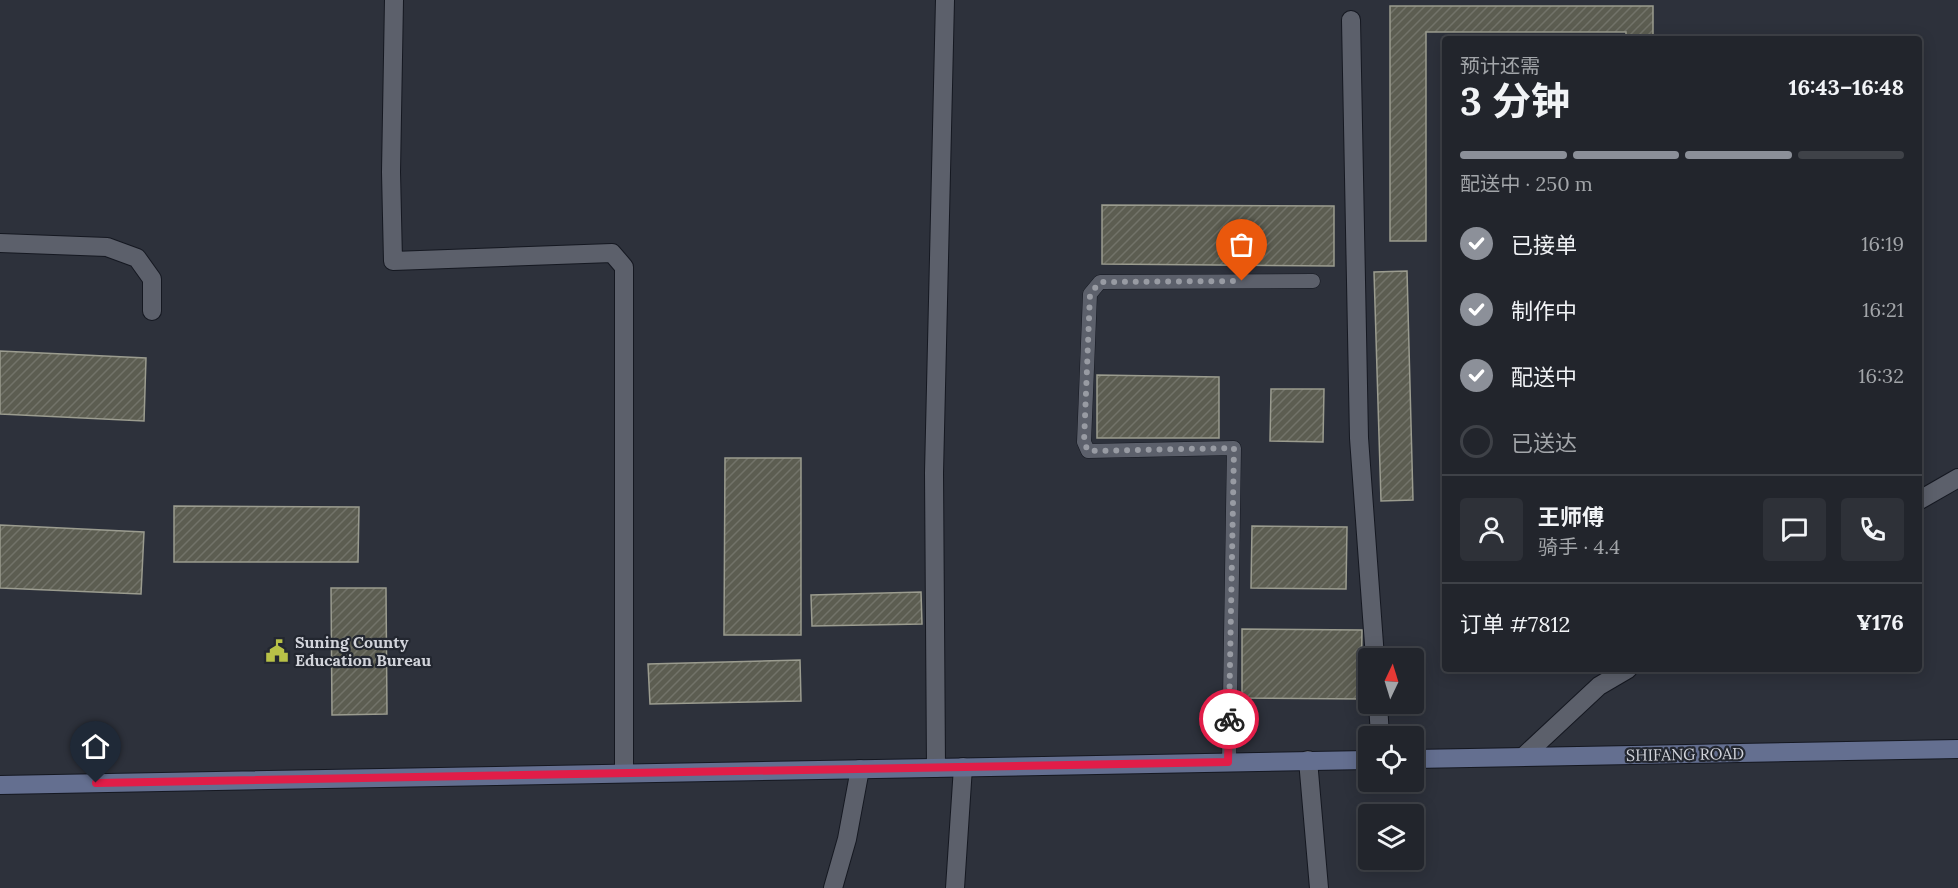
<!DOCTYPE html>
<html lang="zh">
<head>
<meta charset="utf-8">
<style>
  body { margin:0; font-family:Lora,"Noto Sans SC",serif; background:#2e3138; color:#f1f3f6; height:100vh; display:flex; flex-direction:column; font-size:22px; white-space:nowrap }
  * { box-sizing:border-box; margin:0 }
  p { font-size:20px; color:#a2a5a9 }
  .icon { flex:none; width:33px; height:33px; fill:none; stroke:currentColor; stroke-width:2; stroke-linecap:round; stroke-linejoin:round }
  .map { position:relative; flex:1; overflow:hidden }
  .panel { position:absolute; left:1442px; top:36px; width:480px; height:636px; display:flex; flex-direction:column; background:#22252c; border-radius:6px; box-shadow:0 3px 15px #0003,0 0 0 2px #3f4248 }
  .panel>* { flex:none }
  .needle { width:39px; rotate:4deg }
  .fabs { position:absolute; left:1358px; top:648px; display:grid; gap:12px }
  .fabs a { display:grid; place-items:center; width:66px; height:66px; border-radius:6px; background:#22252c; box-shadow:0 3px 15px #0003,0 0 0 2px #3f4248; font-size:30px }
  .pin { position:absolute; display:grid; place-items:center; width:51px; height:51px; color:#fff; margin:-62px -26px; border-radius:50% 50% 50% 0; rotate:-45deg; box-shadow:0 0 6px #0007 }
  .pin .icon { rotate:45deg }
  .courier { position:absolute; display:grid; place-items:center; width:60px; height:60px; margin:-30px; border:4px solid #e11d48; border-radius:50%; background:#fff; color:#222; box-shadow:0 2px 8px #0007 }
  .headline em { font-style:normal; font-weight:700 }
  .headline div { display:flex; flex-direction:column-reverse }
  .headline { display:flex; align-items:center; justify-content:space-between; height:102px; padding:0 18px }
  h1 { font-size:39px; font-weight:700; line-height:45px }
  .bar { display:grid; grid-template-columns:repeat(4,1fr); gap:9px 6px; align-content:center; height:72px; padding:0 18px }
  .bar i { height:8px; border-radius:4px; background:#3f4248 }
  .bar .selected { background:#8c9099 }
  .bar p { grid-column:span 4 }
  .line { display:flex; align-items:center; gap:15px; padding:0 18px; border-top:2px solid #3f4248 }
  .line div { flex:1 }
  .round { display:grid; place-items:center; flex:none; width:63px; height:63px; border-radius:6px; background:#2e3138 }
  ol { padding:0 18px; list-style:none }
  li { display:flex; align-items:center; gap:18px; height:66px }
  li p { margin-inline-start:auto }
  li .icon { padding:6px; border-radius:50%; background:#8c9099; color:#fff; stroke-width:4 }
  li:last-child { color:#a2a5a9 }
  li i { width:33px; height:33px; border:3px solid #3f4248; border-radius:50% }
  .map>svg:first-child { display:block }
  .building { fill:url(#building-hatch); stroke:#9b9c8f; stroke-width:1.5 }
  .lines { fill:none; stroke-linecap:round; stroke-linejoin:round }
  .lane-casing { stroke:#151821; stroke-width:15 }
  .street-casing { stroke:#151821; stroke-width:20 }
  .secondary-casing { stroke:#151821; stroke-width:20 }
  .lane { stroke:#5c606b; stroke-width:14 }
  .street { stroke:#5c606b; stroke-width:18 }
  .secondary { stroke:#646f90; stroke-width:18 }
  .done { stroke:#989ba3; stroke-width:6; stroke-dasharray:0 10.8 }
  .route { stroke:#e11d48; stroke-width:8 }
  .labels { text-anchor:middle; stroke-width:4.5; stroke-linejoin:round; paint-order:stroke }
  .poi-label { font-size:16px; font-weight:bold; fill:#d2d4db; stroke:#232730; text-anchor:start }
  .street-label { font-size:16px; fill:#d2d4db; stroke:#232730 }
</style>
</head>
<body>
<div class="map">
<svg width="1958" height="888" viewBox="0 0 1958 888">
  <defs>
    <pattern id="building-hatch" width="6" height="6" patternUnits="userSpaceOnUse" patternTransform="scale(1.5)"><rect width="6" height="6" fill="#5c5d51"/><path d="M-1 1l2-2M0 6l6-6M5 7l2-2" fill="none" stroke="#727369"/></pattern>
  </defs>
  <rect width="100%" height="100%" fill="#2d313b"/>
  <!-- building -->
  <path class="building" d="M1390,6H1653V39H1626V32H1426V241H1390Z
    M1102,205L1334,206V266L1102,264Z
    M1407,271L1413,500L1381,501L1374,272Z
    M0,351L146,358L144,421L0,414Z
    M1097,375L1219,377V438H1097Z
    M1271,389H1324L1323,442L1270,441Z
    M725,458H801V635H724Z
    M174,506L359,507L358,562H174Z
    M0,525L144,532L141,594L0,588Z
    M1252,526L1347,527L1346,589L1251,588Z
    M331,588H386L387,714L332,715Z
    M921,592L922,624L812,626L811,595Z
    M1242,629L1362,630L1361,699L1242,698Z
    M800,660L801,701L650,704L648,664Z"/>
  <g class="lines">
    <!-- lane casing -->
    <g class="lane-casing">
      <path id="lane" d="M1229,762L1234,448L1088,451L1084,442L1090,294L1100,282L1313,281"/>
    </g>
    <!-- street casing -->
    <g class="street-casing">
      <path id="street" d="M394,0L391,172L393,261L612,253L624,267V773
        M1351,20L1359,438L1375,658
        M0,243L107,247L137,258L152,279V311
        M1918,501L1958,478
        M1378,704L1380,736
        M1524,756L1599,686L1628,669
        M1308,760L1319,888
        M936,768L934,473L945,0
        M833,888L847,839L860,769
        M955,888L963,767"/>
    </g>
    <!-- secondary casing -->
    <g class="secondary-casing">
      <path id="secondary" d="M1413,759L1958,749
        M0,785L1368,760"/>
    </g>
    <!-- lane -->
    <use href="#lane" class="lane"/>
    <!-- street -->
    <use href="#street" class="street"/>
    <!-- secondary -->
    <use href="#secondary" class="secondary"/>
  </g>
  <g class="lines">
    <!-- done -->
    <path class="done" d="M1229,719L1234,448L1088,451L1084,442L1090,294L1100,282L1242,281"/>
    <!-- route -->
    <path class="route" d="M96,783L1228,762L1229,719"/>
  </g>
  <!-- icons -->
  <defs>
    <g id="civic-bare" transform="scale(1.8)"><path d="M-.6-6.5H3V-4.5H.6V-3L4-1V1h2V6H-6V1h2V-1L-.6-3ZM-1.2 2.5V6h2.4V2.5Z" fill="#b8c147" stroke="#232730" stroke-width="2.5" paint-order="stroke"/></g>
  </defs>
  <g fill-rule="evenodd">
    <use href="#civic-bare" x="277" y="651"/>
  </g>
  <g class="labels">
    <!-- poi labels -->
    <g class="poi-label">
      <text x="295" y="648">Suning County<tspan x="295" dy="18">Education Bureau</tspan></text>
    </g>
    <!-- street labels -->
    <g class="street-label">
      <text transform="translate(1685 754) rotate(-1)" y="6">SHIFANG ROAD</text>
    </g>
  </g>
</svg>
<div class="fabs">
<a><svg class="needle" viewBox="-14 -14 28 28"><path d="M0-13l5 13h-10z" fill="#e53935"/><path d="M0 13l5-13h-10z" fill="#a2a5a9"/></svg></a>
<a><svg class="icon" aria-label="locate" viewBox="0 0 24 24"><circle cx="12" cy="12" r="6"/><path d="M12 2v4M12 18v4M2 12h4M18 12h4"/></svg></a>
<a><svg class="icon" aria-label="layers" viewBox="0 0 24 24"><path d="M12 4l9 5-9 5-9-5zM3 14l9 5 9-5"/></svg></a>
</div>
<div class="pin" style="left:1242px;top:281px;background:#ea580c"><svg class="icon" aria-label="bag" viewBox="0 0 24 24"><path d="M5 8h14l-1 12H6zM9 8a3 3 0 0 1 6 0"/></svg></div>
<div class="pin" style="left:96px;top:783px;background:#1f2937"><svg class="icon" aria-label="home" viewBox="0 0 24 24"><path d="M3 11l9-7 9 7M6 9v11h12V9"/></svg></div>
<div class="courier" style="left:1229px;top:719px"><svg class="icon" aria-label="bike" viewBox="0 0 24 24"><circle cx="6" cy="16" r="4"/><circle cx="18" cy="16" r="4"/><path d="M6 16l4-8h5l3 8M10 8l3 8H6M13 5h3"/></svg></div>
<section class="panel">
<div class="headline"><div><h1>3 分钟</h1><p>预计还需</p></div><em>16:43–16:48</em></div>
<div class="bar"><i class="selected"></i><i class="selected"></i><i class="selected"></i><i></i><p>配送中 · 250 m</p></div>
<ol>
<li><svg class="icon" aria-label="check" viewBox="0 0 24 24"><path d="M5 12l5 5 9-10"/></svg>已接单<p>16:19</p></li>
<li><svg class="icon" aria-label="check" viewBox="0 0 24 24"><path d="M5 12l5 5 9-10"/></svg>制作中<p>16:21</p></li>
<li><svg class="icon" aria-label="check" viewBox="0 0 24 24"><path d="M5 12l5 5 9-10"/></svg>配送中<p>16:32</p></li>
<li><i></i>已送达</li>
</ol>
<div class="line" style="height:108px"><a class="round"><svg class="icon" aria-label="person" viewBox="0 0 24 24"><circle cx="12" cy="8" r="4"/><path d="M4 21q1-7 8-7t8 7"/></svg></a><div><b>王师傅</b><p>骑手 · 4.4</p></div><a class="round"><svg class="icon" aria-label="chat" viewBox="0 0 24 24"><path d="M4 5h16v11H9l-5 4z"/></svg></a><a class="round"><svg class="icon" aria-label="phone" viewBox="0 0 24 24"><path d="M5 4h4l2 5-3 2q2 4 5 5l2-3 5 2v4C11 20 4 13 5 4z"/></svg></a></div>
<div class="line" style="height:78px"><div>订单 #7812</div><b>¥176</b></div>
</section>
</div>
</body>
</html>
